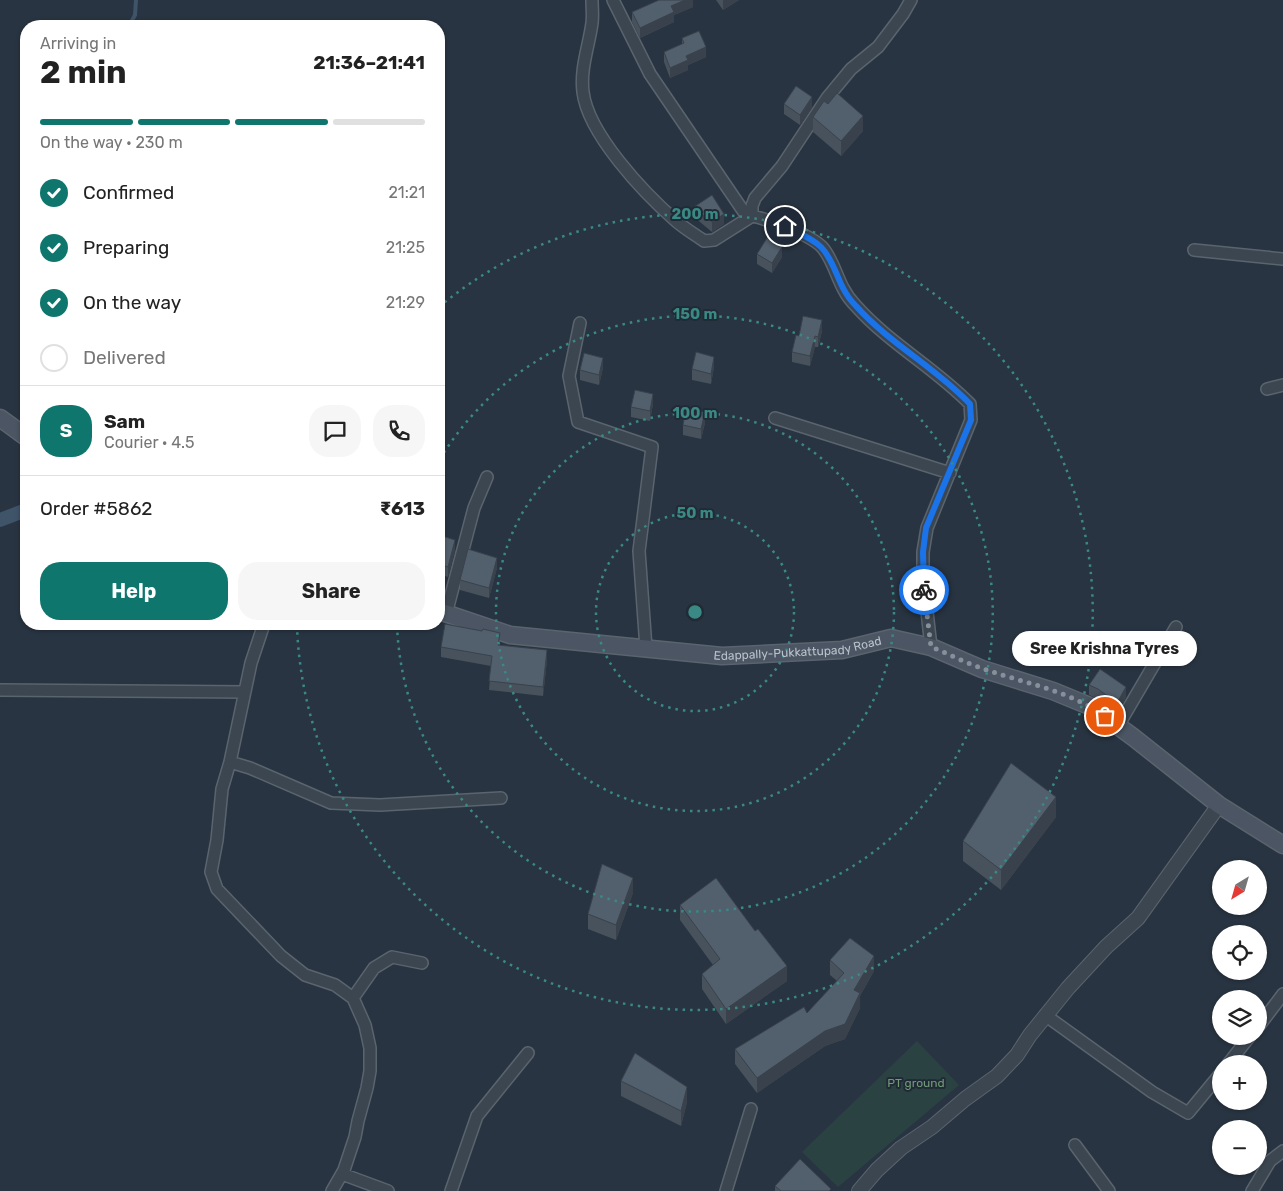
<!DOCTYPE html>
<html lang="en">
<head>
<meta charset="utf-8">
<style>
  body { margin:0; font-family:Rubik,sans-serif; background:#f6f6f6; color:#222; height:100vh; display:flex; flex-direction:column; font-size:19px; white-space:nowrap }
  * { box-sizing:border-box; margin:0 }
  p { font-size:16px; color:#767676 }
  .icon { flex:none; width:28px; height:28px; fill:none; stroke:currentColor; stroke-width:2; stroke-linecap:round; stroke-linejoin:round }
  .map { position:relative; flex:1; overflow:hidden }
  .sheet { position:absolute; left:20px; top:20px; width:425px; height:610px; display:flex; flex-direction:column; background:#fff; border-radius:20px; box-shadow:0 1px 4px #0004 }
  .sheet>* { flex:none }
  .needle { width:32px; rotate:217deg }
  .tools { position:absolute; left:1212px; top:860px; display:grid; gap:10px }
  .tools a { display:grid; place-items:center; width:55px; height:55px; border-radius:50%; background:#fff; box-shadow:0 1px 4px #0004; font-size:25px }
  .pin { position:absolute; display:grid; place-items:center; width:42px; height:42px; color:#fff; margin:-21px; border:2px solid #fff; border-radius:50%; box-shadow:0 1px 5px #0007 }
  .courier { position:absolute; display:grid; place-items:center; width:50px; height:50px; margin:-25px; border:4px solid #1a73e8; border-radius:50%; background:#fff; color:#222; box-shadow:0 1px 6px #0007 }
  .bubble { position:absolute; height:35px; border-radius:18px; background:#fff; box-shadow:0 1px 4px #0004; font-size:16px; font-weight:700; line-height:35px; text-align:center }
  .overview em { font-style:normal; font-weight:700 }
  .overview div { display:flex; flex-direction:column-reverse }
  .overview { display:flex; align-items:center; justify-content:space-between; height:85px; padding:0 20px }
  h1 { font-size:32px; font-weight:700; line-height:38px }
  .bar { display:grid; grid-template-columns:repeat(4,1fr); gap:8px 5px; align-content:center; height:60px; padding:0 20px }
  .bar i { height:6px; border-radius:4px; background:#e0e0e0 }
  .bar .selected { background:#0f766e }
  .bar p { grid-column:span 4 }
  .line { display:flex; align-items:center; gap:12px; padding:0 20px; border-top:1px solid #e0e0e0 }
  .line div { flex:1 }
  .round { display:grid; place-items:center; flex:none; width:52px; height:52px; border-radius:20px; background:#f6f6f6 }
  ol { padding:0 20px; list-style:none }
  li { display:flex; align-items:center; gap:15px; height:55px }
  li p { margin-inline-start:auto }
  li .icon { padding:5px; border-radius:50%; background:#0f766e; color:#fff; stroke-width:4 }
  li:last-child { color:#767676 }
  li i { width:28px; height:28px; border:2px solid #e0e0e0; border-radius:50% }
  .primary-button { display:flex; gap:10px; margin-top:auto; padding:10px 20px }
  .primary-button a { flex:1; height:58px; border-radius:20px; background:#0f766e; color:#fff; font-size:20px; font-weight:700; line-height:58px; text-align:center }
  .primary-button a+a { background:#f6f6f6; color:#222 }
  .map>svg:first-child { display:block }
  .green { fill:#2b4243 }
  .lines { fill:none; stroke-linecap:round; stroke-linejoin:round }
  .stream { stroke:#3f5369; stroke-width:4 }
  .canal { stroke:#3f5369; stroke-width:14 }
  .minor-casing { stroke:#5a646e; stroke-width:14 }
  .tertiary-casing { stroke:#5a646e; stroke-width:16 }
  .secondary-casing { stroke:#5a646e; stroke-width:19 }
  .minor { stroke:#3c4651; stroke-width:11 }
  .tertiary { stroke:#3c4651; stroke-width:14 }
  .secondary { stroke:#4b5563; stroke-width:16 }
  .wall { fill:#47525d }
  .shaded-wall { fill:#39424c }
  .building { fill:#525f6c; stroke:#39424c }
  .done { stroke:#86909b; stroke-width:5; stroke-dasharray:0 9 }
  .route { stroke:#1a73e8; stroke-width:6 }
  .ring { fill:none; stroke:#3a8985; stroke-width:2.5; stroke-dasharray:2.5 5 }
  .labels { text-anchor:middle; stroke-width:4; stroke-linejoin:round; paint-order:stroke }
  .street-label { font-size:12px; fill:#b9c1cb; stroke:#212b36 }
  .park-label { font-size:12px; fill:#729a79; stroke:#212b36 }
  .centre { fill:#3a8985; stroke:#212b36; stroke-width:2.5 }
  .ring-label { font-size:15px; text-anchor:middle; font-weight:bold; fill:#3a8985; stroke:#212b36; stroke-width:4; stroke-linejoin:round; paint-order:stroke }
</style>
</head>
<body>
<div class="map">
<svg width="1283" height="1191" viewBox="0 0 1283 1191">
  <rect width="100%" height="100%" fill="#283441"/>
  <!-- green -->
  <path class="green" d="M917,1041L959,1085L838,1187L802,1152Z"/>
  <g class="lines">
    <!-- stream -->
    <path class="stream" d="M129,26L135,15L136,0"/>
    <!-- canal -->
    <path class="canal" d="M0,520L26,510"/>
    <!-- minor casing -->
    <g class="minor-casing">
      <path id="minor" d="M592,0C592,8 593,16 592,23C589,46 580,68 583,92C588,134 644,193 676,221C684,228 694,234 704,241L714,240L752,216
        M613,0L650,74L748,218
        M911,0L903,14L878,47L851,69L827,98L782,166L755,198L752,206V216C770,220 809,234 822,247C832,258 836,275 843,288C846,294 851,301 856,306C890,344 935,368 970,404L971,420L927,528L923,552V576L931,647
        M1194,250L1283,259
        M580,323L569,376L578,422L652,447L639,551L646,648
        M1267,389L1283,385
        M775,418L950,473
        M446,614L474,508L487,477
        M264,624L251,663L230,762L222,789L217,840L211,872L217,889L281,956L305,975L335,985L353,998L365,1025L370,1048V1071L367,1088L358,1121L355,1137L344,1170L332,1191
        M0,690L245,692
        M1118,726L1176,627
        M230,762L250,768L331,803L380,805L501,798
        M353,998L374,968L392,957L422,963
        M1045,1015L1152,1092L1188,1113L1221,1073
        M1259,1026L1283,994
        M1228,1064L1250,1036
        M1075,1145L1109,1191
        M342,1174L388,1191
        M451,1191L477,1116L528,1053
        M726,1191L751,1109
        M1252,1191L1270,1161L1283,1151"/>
    </g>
    <!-- tertiary casing -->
    <g class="tertiary-casing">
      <path id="tertiary" d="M859,1191L877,1170L901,1148L932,1127L965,1099L997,1076L1017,1055L1030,1035L1068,988L1106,947L1138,918L1219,805"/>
    </g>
    <!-- secondary casing -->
    <g class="secondary-casing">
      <g id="secondary">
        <path d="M0,418L26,437"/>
        <path id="s1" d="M439,611L510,635L722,656L842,650L891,638L931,647L982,669L1053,691L1092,707L1133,737L1219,805L1283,845"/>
      </g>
    </g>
    <!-- minor -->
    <use href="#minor" class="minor"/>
    <!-- tertiary -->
    <use href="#tertiary" class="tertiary"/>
    <!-- secondary -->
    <use href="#secondary" class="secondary"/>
  </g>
  <!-- wall -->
  <path class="wall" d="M693,0V7L674,15V22L640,38L632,22V12Z
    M716,0H739L723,10Z
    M682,38L706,57L688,65V70L670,78L664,62V52L682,44Z
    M784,104L812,108L800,125L784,114Z
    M813,117L863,131L841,156L813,132Z
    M694,207L724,224L712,232L694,217Z
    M757,254L782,257L772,273L757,264Z
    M822,331L818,347H815L810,366L792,362V352L799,336Z
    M714,367L711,384L692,380V369Z
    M603,368L599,385L580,380V370Z
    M653,404L650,421L631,417V407Z
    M705,423L701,439L683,435V425Z
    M439,535L455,550L448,577L439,574Z
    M497,568L489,598L460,590V580Z
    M500,642V645L547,660L543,696L489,690L491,666L441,657V647Z
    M1089,685L1126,697L1117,713L1098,699L1089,695Z
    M1056,817L1001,890L963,861V841Z
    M633,893L616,940L588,929V914Z
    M680,905L787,981L726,1024L702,989V974L713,965L680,920Z
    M830,960L874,971L860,996V1008L845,1039L825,1046L757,1093L735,1064V1049L807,1013L837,981L830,975Z
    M621,1081L687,1102L681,1126L621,1096Z
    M775,1186L831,1191H775Z"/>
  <!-- shaded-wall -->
  <path class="shaded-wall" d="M685,0H693V7L674,15V22L640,38V28L671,6Z
    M723,0H739L723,10Z
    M706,47V57L688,65V70L670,78V68L686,56Z
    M812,97V108L800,125V115Z
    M863,116V131L841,156V141Z
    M724,214V224L712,232V222Z
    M782,247V257L772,273V263Z
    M822,320V331L818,347V337Z
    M815,336V347L810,366V356Z
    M714,357V367L711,384V374Z
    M603,358V368L599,385V375Z
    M653,394V404L650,421V411Z
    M705,412V423L701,439V429Z
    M455,540V550L448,577V567Z
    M497,558V568L489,598V588Z
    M547,650V660L543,696V687Z
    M1126,687V697L1117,713V703Z
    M1056,797V817L1001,890V870Z
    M633,878V893L616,940V925Z
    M874,956V971L860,996V1008L845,1039L825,1046L757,1093V1078Z
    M787,966V981L726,1024V1009Z
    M687,1087V1102L681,1126V1111Z"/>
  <!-- building -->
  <path class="building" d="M659,0H685L671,6L674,12L640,28L632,12Z
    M699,31L706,47L686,56L688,60L670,68L664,52L684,43L682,38Z
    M796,86L812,97L800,115L784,104Z
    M837,93L863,116L841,141L813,117L824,101L828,104Z
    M712,195L724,214L712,222L694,207Z
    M767,238L782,247L772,263L757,254Z
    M803,316L822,320L818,337L815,336L810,356L792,352L796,335L799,336Z
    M696,352L714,357L711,374L692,369Z
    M584,353L603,358L599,375L580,370Z
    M635,390L653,394L650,411L631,407Z
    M686,408L705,412L701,429L683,425Z
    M439,535L455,540L448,567L439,564Z
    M468,549L497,558L489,588L460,580Z
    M445,624L482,631L483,629L500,633L498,645L547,650L543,687L489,681L492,656L441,647Z
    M1100,669L1126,687L1117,703L1098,689L1089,685Z
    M1011,763L1056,797L1001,870L963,841Z
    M602,864L633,878L616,925L588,914Z
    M716,878L755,931L758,929L787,966L726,1009L702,974L720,959L680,905Z
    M850,938L874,956L854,990L860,993L845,1024L825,1031L757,1078L735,1049L804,1007L807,1013L844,973L830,960Z
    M635,1053L687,1087L681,1111L621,1081Z
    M800,1159L831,1189L829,1191H781L775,1186Z"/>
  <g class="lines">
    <!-- done -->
    <path class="done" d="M924,590L931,647C949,654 966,663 984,669C1024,683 1070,691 1105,716"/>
    <!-- route -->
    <path class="route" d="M785,226C796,232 812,238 821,247C832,258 836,275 843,288C846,294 851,301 856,306C890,344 935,367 970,404L971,420L926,528L923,552L924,590"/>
  </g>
  <!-- distance rings -->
  <g class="ring">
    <circle cx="695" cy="612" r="99"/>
    <circle cx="695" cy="612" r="199"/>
    <path d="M440 459A298 298 0 1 1 397 625"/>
    <path d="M439 307A398 398 0 1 1 297 626"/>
  </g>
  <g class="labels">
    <!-- street labels -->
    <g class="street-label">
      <text dy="4" stroke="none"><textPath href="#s1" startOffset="364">Edappally-Pukkattupady Road</textPath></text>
    </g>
    <!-- park labels -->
    <g class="park-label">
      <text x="916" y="1087">PT ground</text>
    </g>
  </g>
  <circle cx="695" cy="612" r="8" class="centre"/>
  <g class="ring-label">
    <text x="695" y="219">200 m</text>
    <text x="695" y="319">150 m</text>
    <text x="695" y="418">100 m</text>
    <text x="695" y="518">50 m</text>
  </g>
</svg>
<div class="tools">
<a><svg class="needle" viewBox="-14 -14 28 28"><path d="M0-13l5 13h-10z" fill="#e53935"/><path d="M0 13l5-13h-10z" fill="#767676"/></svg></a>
<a><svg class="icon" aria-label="locate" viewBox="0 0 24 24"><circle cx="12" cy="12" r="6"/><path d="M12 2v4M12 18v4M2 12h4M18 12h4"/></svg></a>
<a><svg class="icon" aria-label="layers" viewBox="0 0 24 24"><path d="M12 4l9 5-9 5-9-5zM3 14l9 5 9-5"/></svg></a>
<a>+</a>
<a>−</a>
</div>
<div class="pin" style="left:1105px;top:716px;background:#ea580c"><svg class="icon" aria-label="bag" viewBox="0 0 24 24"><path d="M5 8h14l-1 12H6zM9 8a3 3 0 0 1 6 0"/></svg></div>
<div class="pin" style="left:785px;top:226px;background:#1f2937"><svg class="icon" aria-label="home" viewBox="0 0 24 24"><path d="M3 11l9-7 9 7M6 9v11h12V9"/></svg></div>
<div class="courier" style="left:924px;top:590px"><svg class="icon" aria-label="bike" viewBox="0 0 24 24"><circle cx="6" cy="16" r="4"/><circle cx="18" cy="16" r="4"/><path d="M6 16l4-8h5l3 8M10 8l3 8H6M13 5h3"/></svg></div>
<div class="bubble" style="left:1012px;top:631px;width:185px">Sree Krishna Tyres</div>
<section class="sheet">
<div class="overview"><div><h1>2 min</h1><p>Arriving in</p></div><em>21:36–21:41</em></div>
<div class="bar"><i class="selected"></i><i class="selected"></i><i class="selected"></i><i></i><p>On the way · 230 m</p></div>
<ol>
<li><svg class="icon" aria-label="check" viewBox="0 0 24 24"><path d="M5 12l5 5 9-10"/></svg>Confirmed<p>21:21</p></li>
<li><svg class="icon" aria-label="check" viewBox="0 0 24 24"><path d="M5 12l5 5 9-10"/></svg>Preparing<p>21:25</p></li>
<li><svg class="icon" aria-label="check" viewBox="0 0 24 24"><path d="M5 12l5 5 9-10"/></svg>On the way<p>21:29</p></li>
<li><i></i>Delivered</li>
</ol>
<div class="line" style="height:90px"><b class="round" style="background:#0f766e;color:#fff">S</b><div><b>Sam</b><p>Courier · 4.5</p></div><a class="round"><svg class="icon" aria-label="chat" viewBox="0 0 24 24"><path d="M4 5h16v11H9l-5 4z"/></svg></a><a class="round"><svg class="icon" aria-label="phone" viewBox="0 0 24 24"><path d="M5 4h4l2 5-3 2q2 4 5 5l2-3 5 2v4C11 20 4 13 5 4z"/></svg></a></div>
<div class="line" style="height:65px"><div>Order #5862</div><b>₹613</b></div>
<div class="primary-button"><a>Help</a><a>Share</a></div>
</section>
</div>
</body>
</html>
